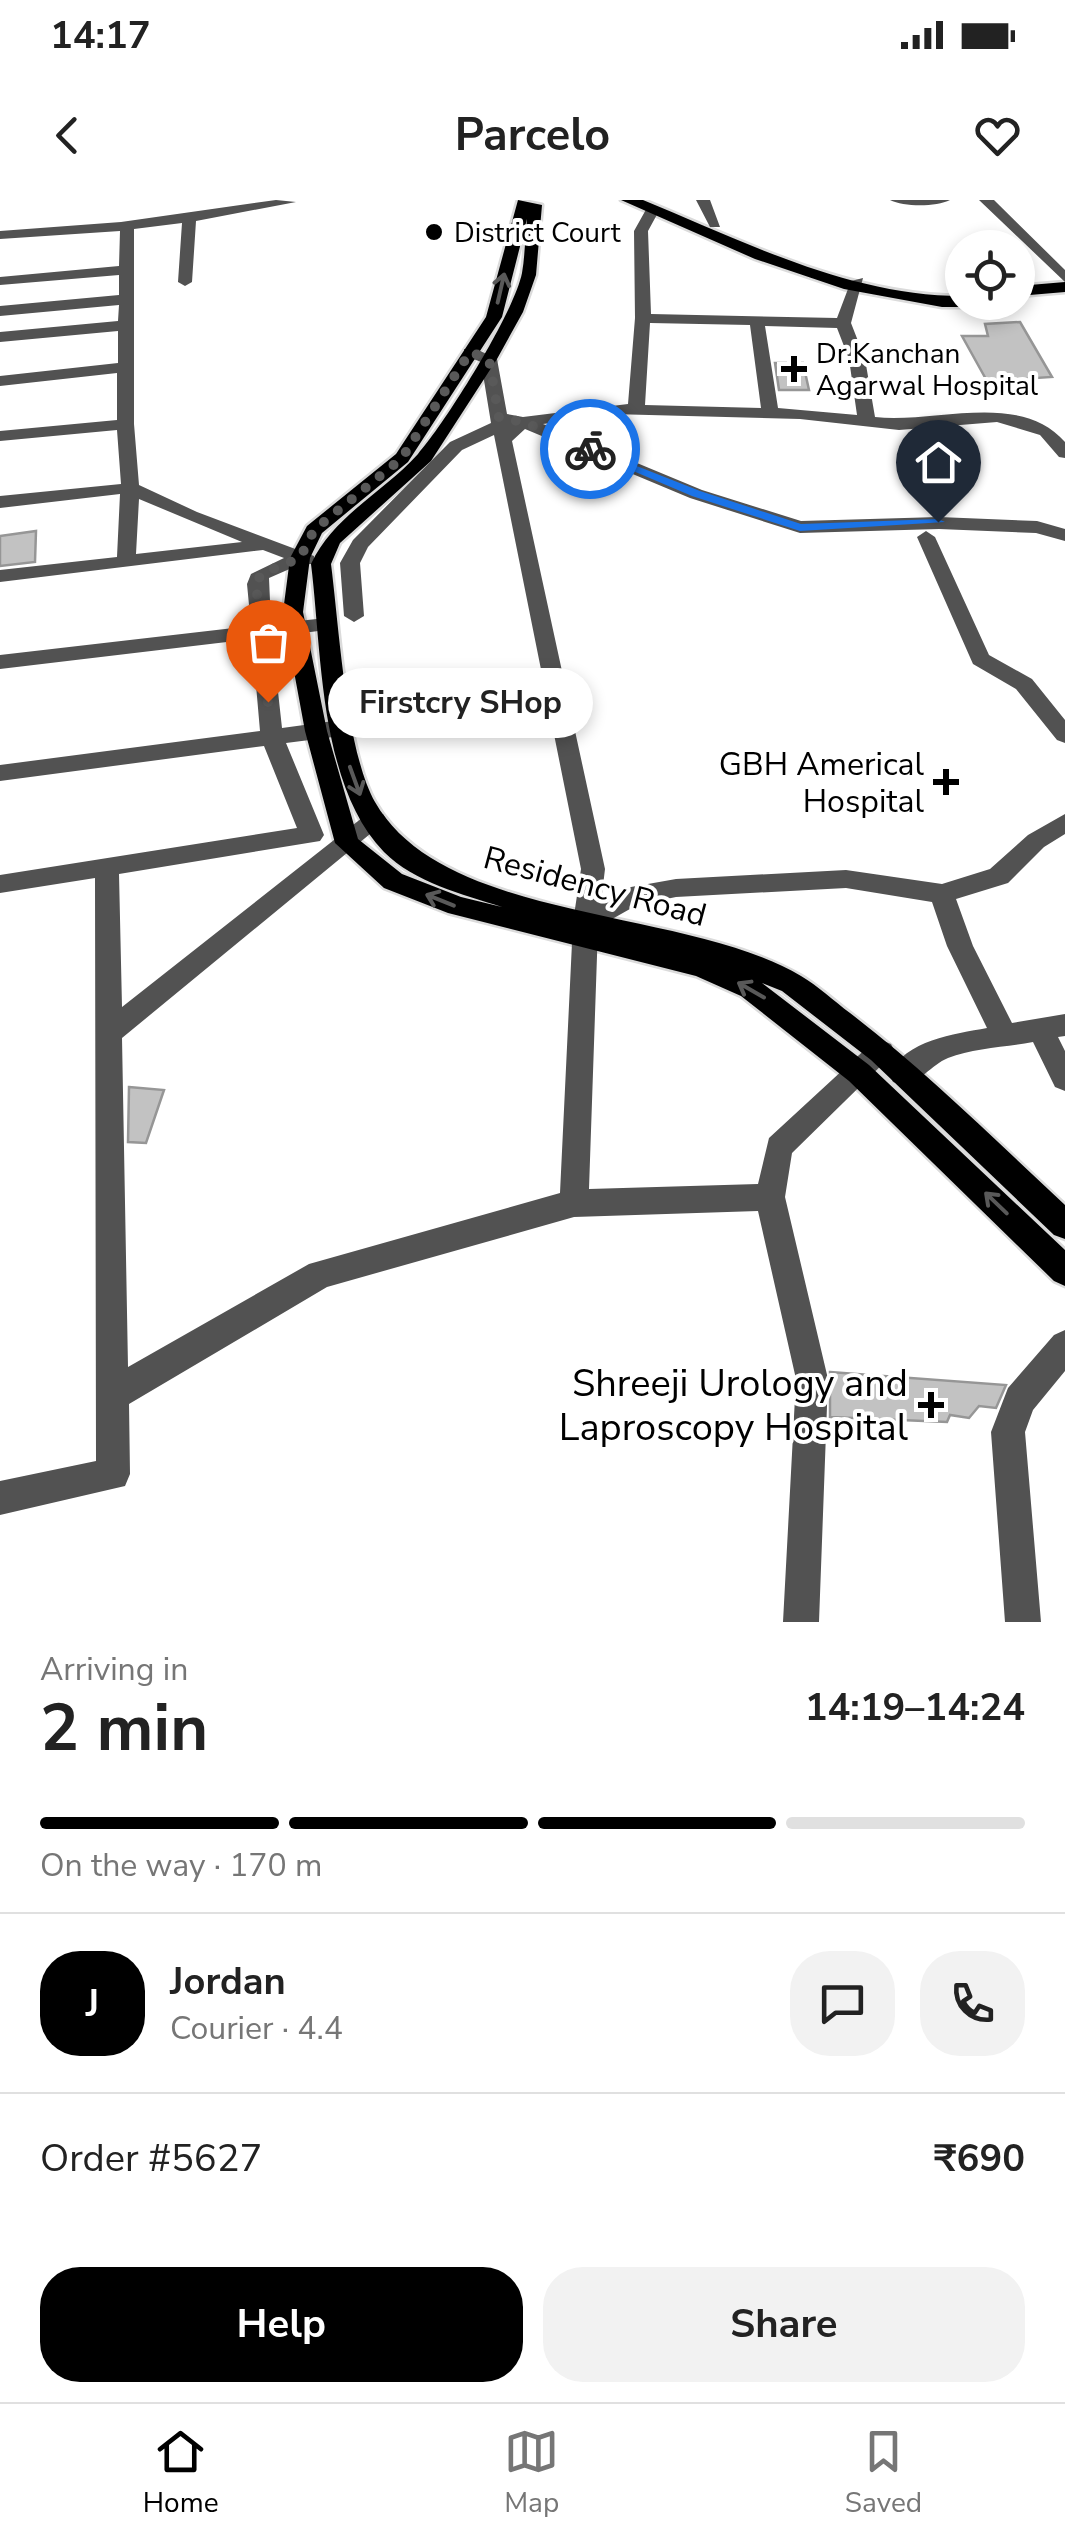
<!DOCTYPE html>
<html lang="en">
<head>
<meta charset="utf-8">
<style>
  body { margin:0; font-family:"Nunito Sans",sans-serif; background:#f2f2f2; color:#222; height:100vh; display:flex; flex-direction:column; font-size:38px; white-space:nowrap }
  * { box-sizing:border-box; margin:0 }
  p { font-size:32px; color:#767676 }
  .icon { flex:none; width:55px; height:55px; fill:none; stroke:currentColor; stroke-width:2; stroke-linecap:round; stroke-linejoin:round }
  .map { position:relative; height:1422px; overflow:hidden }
  .panel { display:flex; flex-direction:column; background:#fff; flex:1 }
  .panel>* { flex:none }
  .tools { position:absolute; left:945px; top:30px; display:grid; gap:20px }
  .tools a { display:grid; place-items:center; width:90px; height:90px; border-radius:50%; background:#fff; box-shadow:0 5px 15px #0003; font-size:50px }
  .pin { position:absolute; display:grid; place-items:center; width:85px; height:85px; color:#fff; margin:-102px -42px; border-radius:50% 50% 50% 0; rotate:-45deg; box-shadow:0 0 10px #0007 }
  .pin .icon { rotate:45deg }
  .courier { position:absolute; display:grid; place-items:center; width:100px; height:100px; margin:-50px; border:8px solid #1a73e8; border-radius:50%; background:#fff; color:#222; box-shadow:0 2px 12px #0007 }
  .bubble { position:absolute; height:70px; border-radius:35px; background:#fff; box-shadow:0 5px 15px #0003; font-size:32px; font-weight:700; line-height:70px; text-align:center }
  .head em { font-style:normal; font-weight:700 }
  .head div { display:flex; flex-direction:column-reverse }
  .head { display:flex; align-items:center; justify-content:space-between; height:170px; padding:0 40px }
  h1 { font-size:65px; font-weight:700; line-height:75px }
  .bar { display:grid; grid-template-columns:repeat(4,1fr); gap:15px 10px; align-content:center; height:120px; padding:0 40px }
  .bar i { height:12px; border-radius:8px; background:#e0e0e0 }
  .bar .current { background:#000 }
  .bar p { grid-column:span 4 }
  .line { display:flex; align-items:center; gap:25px; padding:0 40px; border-top:2px solid #e0e0e0 }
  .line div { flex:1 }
  .round { display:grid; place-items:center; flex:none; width:105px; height:105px; border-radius:40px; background:#f2f2f2 }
  .button { display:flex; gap:20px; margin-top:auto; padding:20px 40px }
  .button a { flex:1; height:115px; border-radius:40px; background:#000; color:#fff; font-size:40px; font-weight:700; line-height:115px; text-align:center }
  .button a+a { background:#f2f2f2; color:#222 }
  .status { display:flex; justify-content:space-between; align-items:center; height:70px; padding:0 50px; background:#fff; direction:ltr }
  .status svg { height:28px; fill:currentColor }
  header { display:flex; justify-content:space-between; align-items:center; height:130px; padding:0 40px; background:#fff; font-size:45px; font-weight:700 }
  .menu { display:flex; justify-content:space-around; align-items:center; height:140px; border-top:2px solid #e0e0e0; background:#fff; font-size:28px; color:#767676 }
  .menu a { display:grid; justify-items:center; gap:5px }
  .menu .current { color:#000 }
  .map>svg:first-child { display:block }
  .building { fill:#c2c2c2; stroke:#969696; stroke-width:2.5 }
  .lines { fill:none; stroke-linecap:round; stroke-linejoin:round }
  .major-casing { stroke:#dbdbdb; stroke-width:5 }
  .highway-casing { stroke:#dbdbdb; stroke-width:5 }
  .minor { fill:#525252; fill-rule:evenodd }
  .major { fill:#000; fill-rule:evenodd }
  .highway { fill:#000; fill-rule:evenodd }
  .oneway { stroke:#595959 }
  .route { fill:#1a73e8 }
  .done { stroke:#595959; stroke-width:10; stroke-dasharray:0 18 }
  .poi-dot { fill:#000; stroke:#fff; stroke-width:4 }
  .labels { text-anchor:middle; stroke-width:8; stroke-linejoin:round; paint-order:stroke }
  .far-poi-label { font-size:28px; fill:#000; stroke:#fff; text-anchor:start }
  .poi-label { font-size:32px; fill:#000; stroke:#fff; text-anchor:end }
  .street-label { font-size:32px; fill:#000; stroke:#fff }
  .near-poi-label { font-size:38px; fill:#000; stroke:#fff; text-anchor:end }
</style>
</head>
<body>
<div class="status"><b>14:17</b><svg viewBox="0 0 49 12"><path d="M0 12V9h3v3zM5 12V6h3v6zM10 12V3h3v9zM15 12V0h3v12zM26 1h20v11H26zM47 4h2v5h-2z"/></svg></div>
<header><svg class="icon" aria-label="back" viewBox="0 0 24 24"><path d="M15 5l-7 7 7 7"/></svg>Parcelo<svg class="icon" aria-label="heart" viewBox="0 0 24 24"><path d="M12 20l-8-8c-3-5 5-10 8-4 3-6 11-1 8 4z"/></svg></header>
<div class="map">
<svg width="1065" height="1422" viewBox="0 0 1065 1422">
  <rect width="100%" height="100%" fill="#fff"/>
  <!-- building -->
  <path class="building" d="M1020,122L1052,177L987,181L962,136H988L985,124Z
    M775,163H803L809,190H779Z
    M36,331L35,362L0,366V336Z
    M129,887L164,890L146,943L128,942Z
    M830,1172L1006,1185L996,1208L979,1206L969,1218L950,1215L947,1222L830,1217Z"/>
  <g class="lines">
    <!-- major casing -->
    <g class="major-casing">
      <path id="major" d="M518,0L542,5L536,75L523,112L497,159L431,261L340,343L331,364C339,426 346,551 375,602C445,724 683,706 801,776C818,786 834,801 850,813C926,871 995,940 1065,1005V1039L1054,1035L871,860L782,791L762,783L869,865L1065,1050V1086L1054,1081L849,881L741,796L696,776L448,713L384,688L335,643L305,531L283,412L290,358L307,326L396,254L486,117ZM527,19C525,37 525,56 522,73C514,113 446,222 418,254C383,293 334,315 311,364C322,452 319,585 384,652C415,683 462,694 502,707L461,697L402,674L358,639L327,531L303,412L310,358L322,333L408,262L502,117Z"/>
    </g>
    <!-- highway casing -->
    <g class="highway-casing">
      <path id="highway" d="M621,0H643C745,42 850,96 962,96V102H999L990,107H942L844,89L755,59Z
        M1065,82V92L1018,96V86Z"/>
    </g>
    <!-- minor -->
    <path class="minor" d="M276,0L296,2L196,21L192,82L185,86L178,82L182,23L134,29V224L139,285L197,312L314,356V364H301L269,378L271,424L326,418L336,424L326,430L272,437L282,528L341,520L352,528L341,536L286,543L324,635L320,641L119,674L122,807L367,614H383L387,620L122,838L128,1167L309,1064L560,993L573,722L581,669L494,235L462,250L368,347L360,363L364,416L354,422L344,416L340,363L353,340L450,242L491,223L481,162L464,155V149H476L497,159L507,214L523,217L628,204L635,118L634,31L648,6L653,5L660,9L648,31L651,114L837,118L851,81L863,78L851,123L865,159L875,217C934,224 1020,190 1065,242V258L1059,257L1040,235L997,222L899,230L800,219L611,214L543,224L702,290L801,321L939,317L1037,321L1065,329V341L1036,333L939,329L800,333L690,298L525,229L512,241L605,669L601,702L631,687L676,679L846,670L942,684L990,669L1028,635L1065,614V634L1044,647L1008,683L956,699L973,746L1012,823L1065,814V836L1058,837L1065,851V891L1055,887L1033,842C1006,847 973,848 948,858C928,866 916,891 893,882L889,874C906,840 954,834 987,828L947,746L932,702L846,688L676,697L637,705L598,727L589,989L758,984L769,938L871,844L881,840L891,844L895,852L792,953L785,997L828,1179L819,1422H783L796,1179L758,1011L574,1017L327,1087L129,1204L130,1274L125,1286L0,1315V1281L96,1261L95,678L0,693V675L297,628L264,546L0,581V565L260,531L252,439L0,469V455L251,426L247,384L251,374L284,358L263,350L0,382V370L117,357L120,294L0,308V296L121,284L117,230L0,241V231L117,220V173L0,186V176L118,163V131L0,142V132L118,121L119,105L0,116V106L119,95V75L0,85V77L119,66L120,31L0,39V31L121,22ZM650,123L750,125L761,208L645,205ZM765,126L837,128L849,159L857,215L778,208ZM139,299L242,342L136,354Z
      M696,0H710L720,27H710Z
      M890,0H950C936,7 904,7 890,0Z
      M979,0H994L1065,70V82Z
      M926,331L935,337L989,455L1032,479L1065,520V543L1057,540L1016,489L973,464L917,337Z
      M1065,1130V1171L1033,1210L1025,1232L1041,1422H1005L991,1232L1008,1188L1054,1135Z"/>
    <!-- major -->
    <use href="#major" class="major"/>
    <!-- highway -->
    <use href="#highway" class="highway"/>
  </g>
  <!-- one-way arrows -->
  <defs><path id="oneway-shaft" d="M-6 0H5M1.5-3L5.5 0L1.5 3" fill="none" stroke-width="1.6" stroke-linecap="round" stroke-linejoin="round" transform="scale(2.5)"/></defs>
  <g class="oneway">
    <use href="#oneway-shaft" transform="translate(501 88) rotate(-77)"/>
    <use href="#oneway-shaft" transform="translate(355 581) rotate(70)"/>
    <use href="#oneway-shaft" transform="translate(440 700) rotate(-158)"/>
    <use href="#oneway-shaft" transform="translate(751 790) rotate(-150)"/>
    <use href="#oneway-shaft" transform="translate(996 1003) rotate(-136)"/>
  </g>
  <!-- route -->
  <path class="route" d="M586,246L700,291L801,324L938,319L945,322L800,331L692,296L586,251Z"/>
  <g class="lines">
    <!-- done -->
    <path class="done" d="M268,502L256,384L261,374L300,358L314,330L402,258L470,152L489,159L499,218L523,222L590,249"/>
  </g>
  <!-- markers -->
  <g class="poi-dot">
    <circle cx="434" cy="32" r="10"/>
    <path d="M789 154h10v10h10v10h-10v10h-10v-10h-10v-10h10z"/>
    <path d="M941 567h10v10h10v10h-10v10h-10v-10h-10v-10h10z"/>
    <path d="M926 1190h10v10h10v10h-10v10h-10v-10h-10v-10h10z"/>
  </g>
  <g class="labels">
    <!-- far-poi labels -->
    <g class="far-poi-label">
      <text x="454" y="42">District Court</text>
      <text x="816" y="163">Dr.Kanchan<tspan x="816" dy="32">Agarwal Hospital</tspan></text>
    </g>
    <!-- poi labels -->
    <g class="poi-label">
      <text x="924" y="575">GBH Americal<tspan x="924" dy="37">Hospital</tspan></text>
    </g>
    <!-- street labels -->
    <g class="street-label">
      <text transform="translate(595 686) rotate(15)" y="11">Residency Road</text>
    </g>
    <!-- near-poi labels -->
    <g class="near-poi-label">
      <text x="908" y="1196">Shreeji Urology and<tspan x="908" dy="44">Laproscopy Hospital</tspan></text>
    </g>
  </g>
</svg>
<div class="tools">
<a><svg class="icon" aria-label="locate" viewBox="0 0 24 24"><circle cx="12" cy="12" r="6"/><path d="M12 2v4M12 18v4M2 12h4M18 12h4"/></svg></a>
</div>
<div class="pin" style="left:268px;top:502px;background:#ea580c"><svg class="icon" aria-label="bag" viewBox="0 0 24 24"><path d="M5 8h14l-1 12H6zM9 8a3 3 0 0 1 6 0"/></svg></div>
<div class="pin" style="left:938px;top:322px;background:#1f2937"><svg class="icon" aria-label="home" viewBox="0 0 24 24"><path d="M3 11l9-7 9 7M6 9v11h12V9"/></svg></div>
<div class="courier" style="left:590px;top:249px"><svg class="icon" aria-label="bike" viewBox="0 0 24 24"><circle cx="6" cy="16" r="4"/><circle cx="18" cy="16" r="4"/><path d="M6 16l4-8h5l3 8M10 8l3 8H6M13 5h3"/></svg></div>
<div class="bubble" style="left:328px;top:468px;width:265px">Firstcry SHop</div>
</div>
<section class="panel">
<div class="head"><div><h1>2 min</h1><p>Arriving in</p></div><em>14:19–14:24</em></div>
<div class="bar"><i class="current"></i><i class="current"></i><i class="current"></i><i></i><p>On the way · 170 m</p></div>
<div class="line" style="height:180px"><b class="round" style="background:#000;color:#fff">J</b><div><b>Jordan</b><p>Courier · 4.4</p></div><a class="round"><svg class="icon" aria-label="chat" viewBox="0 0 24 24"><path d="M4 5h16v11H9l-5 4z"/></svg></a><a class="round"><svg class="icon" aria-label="phone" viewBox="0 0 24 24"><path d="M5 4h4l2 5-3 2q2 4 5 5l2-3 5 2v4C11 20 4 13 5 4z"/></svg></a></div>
<div class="line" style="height:130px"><div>Order #5627</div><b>₹690</b></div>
<div class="button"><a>Help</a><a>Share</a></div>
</section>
<nav class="menu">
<a class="current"><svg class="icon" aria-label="home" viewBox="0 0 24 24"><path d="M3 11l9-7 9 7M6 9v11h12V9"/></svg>Home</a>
<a><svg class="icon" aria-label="map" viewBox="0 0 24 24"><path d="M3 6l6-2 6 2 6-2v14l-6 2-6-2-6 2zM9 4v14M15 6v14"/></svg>Map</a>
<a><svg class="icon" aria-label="saved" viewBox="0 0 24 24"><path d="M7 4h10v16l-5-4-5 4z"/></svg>Saved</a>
</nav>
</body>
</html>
